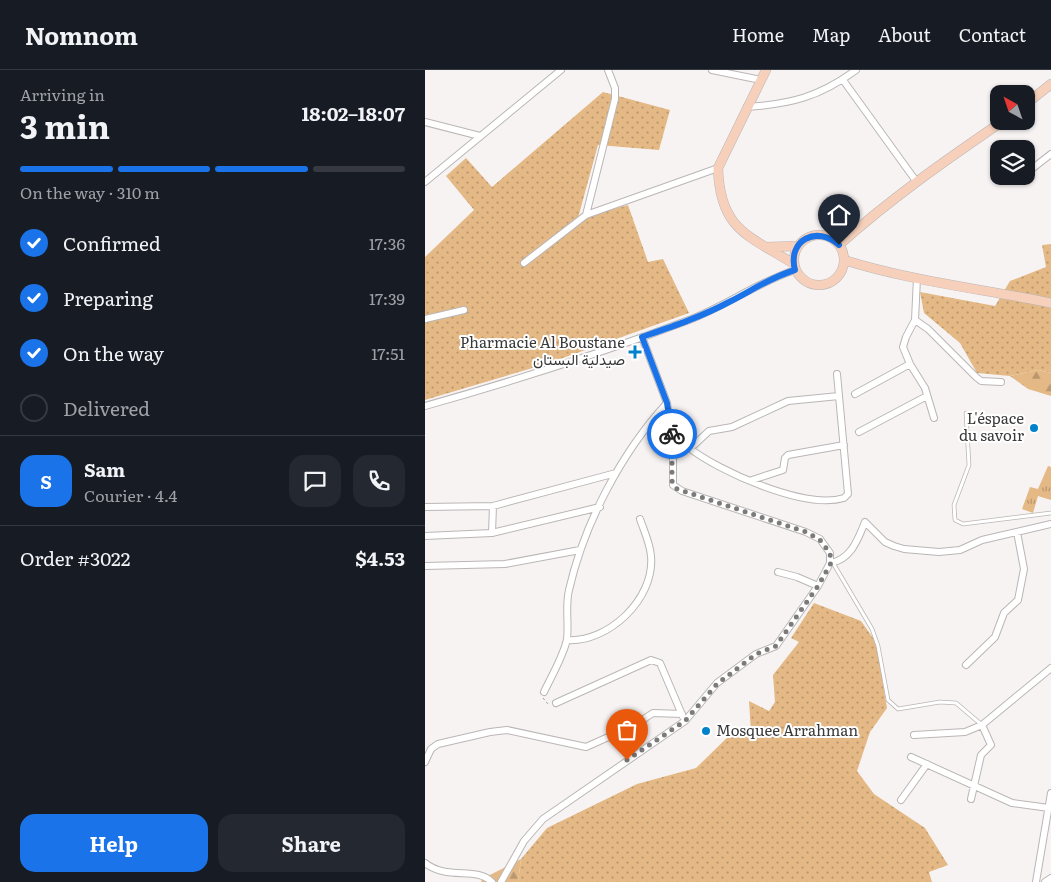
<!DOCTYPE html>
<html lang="en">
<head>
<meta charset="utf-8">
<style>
  body { margin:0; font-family:Literata,Vazirmatn,serif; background:#242831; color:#f1f3f6; height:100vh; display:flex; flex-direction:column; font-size:19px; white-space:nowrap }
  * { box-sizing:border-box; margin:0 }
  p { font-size:16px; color:#9ea1a6 }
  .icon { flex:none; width:28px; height:28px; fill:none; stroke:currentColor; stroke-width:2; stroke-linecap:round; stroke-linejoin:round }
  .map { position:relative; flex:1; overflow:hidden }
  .side { display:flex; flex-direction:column; background:#171b24; width:425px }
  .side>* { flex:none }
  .needle { width:32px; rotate:320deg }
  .controls { position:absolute; left:565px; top:15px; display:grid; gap:10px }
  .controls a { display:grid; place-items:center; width:45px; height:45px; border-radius:10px; background:#171b24; box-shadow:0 1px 4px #0004; font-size:25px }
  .pin { position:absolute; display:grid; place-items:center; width:42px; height:42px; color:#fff; margin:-51px -21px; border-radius:50% 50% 50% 0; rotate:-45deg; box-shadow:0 0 5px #0007 }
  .pin .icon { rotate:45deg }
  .courier { position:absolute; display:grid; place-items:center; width:50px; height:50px; margin:-25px; border:4px solid #1a73e8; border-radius:50%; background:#fff; color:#222; box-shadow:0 1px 6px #0007 }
  .overview em { font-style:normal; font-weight:700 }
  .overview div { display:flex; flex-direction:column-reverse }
  .overview { display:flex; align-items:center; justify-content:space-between; height:85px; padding:0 20px }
  h1 { font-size:32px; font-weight:700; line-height:38px }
  .bar { display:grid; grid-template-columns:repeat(4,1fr); gap:8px 5px; align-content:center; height:60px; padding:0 20px }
  .bar i { height:6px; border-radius:4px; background:#363941 }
  .bar .active { background:#1a73e8 }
  .bar p { grid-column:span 4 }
  .line { display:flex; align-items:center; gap:12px; padding:0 20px; border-top:1px solid #363941 }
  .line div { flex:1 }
  .round { display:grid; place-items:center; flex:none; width:52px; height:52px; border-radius:15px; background:#242831 }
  ol { padding:0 20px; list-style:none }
  li { display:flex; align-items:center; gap:15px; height:55px }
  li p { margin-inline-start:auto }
  li .icon { padding:5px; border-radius:50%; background:#1a73e8; color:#fff; stroke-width:4 }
  li:last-child { color:#9ea1a6 }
  li i { width:28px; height:28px; border:2px solid #363941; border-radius:50% }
  .action { display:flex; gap:10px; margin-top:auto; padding:10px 20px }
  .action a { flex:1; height:58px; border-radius:15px; background:#1a73e8; color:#fff; font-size:20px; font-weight:700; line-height:58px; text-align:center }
  .action a+a { background:#242831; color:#f1f3f6 }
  header { display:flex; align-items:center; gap:30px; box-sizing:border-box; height:70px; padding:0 25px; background:#171b24; border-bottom:1px solid #363941 }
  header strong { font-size:24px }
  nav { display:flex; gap:28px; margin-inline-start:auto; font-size:18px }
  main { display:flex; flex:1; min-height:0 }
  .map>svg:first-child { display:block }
  .grass { fill:url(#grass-dots) }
  .forest { fill:url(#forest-firs) }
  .park { fill:url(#park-tufts) }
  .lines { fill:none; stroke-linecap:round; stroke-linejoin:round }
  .lane-casing { stroke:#bbb6b6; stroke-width:4.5 }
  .street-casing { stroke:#bbb6b6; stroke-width:8 }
  .secondary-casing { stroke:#bbb6b6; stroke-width:10 }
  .path { stroke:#9f9c9c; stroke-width:1; stroke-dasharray:2.5 2.5; stroke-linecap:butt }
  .lane { stroke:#fff; stroke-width:3 }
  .street { stroke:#fff; stroke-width:6 }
  .secondary { stroke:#f6d0ba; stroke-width:9 }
  .done { stroke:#7c7a7a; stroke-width:5; stroke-dasharray:0 9 }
  .route { stroke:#1a73e8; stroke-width:6 }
  .poi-dot { fill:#0282ca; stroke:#fff; stroke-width:2 }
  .labels { text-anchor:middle; stroke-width:4; stroke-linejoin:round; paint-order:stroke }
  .poi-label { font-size:15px; fill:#3a3939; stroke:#fff; text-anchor:end }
</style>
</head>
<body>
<header>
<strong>Nomnom</strong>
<nav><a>Home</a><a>Map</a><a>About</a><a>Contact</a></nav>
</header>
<main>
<section class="side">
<div class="overview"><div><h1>3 min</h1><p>Arriving in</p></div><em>18:02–18:07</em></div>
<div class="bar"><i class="active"></i><i class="active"></i><i class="active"></i><i></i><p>On the way · 310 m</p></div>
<ol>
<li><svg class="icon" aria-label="check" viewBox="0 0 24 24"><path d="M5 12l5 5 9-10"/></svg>Confirmed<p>17:36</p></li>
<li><svg class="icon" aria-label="check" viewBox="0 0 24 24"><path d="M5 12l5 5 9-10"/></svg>Preparing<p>17:39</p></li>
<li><svg class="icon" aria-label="check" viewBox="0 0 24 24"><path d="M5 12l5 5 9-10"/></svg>On the way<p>17:51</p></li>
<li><i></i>Delivered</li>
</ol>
<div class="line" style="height:90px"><b class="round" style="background:#1a73e8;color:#fff">S</b><div><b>Sam</b><p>Courier · 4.4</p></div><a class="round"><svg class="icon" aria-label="chat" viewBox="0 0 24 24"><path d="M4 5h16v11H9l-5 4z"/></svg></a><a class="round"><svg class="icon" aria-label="phone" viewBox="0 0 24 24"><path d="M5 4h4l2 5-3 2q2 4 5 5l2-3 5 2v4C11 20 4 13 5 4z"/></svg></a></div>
<div class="line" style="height:65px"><div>Order #3022</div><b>$4.53</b></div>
<div class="action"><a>Help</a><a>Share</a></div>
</section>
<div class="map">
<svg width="626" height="812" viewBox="0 0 626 812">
  <defs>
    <pattern id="grass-dots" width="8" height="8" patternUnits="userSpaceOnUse" patternTransform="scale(1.25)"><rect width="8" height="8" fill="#e4b985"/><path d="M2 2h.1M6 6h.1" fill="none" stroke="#ba976e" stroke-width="1.8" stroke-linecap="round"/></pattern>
    <pattern id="forest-firs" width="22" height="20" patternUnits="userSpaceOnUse" patternTransform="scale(1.25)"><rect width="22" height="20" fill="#e4b985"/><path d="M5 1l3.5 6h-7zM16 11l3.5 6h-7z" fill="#ba976e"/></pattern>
    <pattern id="park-tufts" width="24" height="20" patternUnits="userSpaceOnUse" patternTransform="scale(1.25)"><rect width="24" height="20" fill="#e4b985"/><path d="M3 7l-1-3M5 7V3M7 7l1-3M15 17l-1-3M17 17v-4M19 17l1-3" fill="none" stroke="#ba976e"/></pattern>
  </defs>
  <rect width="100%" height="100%" fill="#f8f3f3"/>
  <!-- grass -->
  <path class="grass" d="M178,22L245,40L234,80L173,75L153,148L203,135L223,192L238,189L264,243L121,294L0,330V187L49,140L21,106L41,88L67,117Z
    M626,174V303L613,300L585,306L552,303L535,273L499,243L495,222L570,236L585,211L621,197L617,175Z
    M389,533L436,551L451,572L462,638L445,662L432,701L449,724L500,758L523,795L504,802L507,812H93L96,789L122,758L212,714L271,698L309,661L326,662L324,631L344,641L350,632L348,605L374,572L366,568Z"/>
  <!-- forest -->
  <path class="forest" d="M613,300L626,303V326L603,319L585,306Z
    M96,789L93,812H56L57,809Z"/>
  <!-- park -->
  <path class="park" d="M623,396L626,397V430L613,426L608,443L597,439L605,417L613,419Z"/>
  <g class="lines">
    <!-- lane casing -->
    <g class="lane-casing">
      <path id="lane" d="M541,343L544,395L529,435L530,450L538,454L626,443
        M408,493L447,559L453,576L463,630L473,639L515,632L531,633L557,655"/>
    </g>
    <!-- street casing -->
    <g class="street-casing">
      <path id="street" d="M287,0L336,10
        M418,10L491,111
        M322,37C366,34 394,27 431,0
        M0,52L55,66
        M608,98L626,84
        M0,112L136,0
        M161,145L190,29V18L183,0
        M99,193L161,145L293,98
        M492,208L490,250L481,267L478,277L485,294L500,318L509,348
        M0,249L39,240
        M490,250L503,259L551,307L556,311L576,312
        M430,324L485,294
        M0,336C89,311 177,283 264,250C301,236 333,212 370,200
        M434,362L502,326
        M248,377L269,375L284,361L307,357L363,331L414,326
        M263,377C293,401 380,440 419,428L423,424L412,304
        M327,410L358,400L360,388L363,385L419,375
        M0,437L68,436L191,403
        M67,463L68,436
        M0,466L67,463L175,437
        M405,493C426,490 433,469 440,452L460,472L469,476L479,479L514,482L535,480L557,470L626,454
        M0,496L80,494L155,480
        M353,502L372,507L393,516
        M142,570C183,573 230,529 226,486C225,473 219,461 215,449
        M541,595L570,567L579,543L593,530L599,499L592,462
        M119,622C126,607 139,585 142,569C144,553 140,536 144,520C159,454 196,383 242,333
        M131,633L226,590L235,593L258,647
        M489,665L540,662L557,655L626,598
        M486,687L587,733L624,738
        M0,692L6,679L13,674L65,662L82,660L161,677L208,656L228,643L257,644
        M546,729L556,685L566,675L557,655
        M476,730L502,694
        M0,793C23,811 51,796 67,812
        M76,812L99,771L118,749L260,651L292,613L331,584L351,576L393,516L405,493V483L395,469L381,462L257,421L248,415V377L242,333L217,267
        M611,812L626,723
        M620,812L626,808"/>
    </g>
    <!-- secondary casing -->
    <g class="secondary-casing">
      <path id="secondary" d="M341,0L293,98C295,160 323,165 369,194
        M601,34L626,14
        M369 190a25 25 0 1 1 50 0a25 25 0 1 1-50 0Z
        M408,169L429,156
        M414,175C465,129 521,90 578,51
        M341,177L373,176
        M419,190C486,211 557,219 626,233"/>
    </g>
    <!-- path -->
    <path class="path" d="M118,628L123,634"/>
    <!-- lane -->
    <use href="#lane" class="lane"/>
    <!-- street -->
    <use href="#street" class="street"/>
    <!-- secondary -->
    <use href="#secondary" class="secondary"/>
  </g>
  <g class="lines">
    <!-- done -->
    <path class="done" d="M202,690L260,651L292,614L331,584L351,576L393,516L406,493L405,483L395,470L381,462L252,419L247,411V364"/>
    <!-- route -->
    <path class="route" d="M247,364L242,333L217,267C246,257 276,247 304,232C326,221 346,207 370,200C362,170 392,155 414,175"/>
  </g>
  <!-- markers -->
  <g class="poi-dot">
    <path d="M207.5 274.5h5v5h5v5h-5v5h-5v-5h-5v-5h5z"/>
    <circle cx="609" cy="358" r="5"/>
    <circle cx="281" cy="661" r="5"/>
  </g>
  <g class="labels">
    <!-- poi labels -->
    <g class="poi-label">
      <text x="200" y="278">Pharmacie Al Boustane<tspan x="200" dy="17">صيدلية البستان</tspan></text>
      <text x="599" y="354">L'éspace<tspan x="599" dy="17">du savoir</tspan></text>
      <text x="291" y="666" text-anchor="start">Mosquee Arrahman</text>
    </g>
  </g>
</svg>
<div class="controls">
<a><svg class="needle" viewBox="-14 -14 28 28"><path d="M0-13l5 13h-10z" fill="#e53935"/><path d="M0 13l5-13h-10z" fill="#9ea1a6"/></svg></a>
<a><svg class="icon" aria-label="layers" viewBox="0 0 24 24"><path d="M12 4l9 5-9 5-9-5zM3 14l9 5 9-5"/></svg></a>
</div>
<div class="pin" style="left:202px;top:690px;background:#ea580c"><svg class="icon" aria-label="bag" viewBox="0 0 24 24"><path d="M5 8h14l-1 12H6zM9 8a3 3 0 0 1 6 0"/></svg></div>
<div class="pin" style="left:414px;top:175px;background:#1f2937"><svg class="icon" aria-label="home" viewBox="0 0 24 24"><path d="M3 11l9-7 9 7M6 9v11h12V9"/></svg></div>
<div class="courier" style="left:247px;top:364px"><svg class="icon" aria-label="bike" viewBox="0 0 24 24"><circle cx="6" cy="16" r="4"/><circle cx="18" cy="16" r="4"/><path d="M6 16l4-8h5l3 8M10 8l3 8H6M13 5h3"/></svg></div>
</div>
</main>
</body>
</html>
